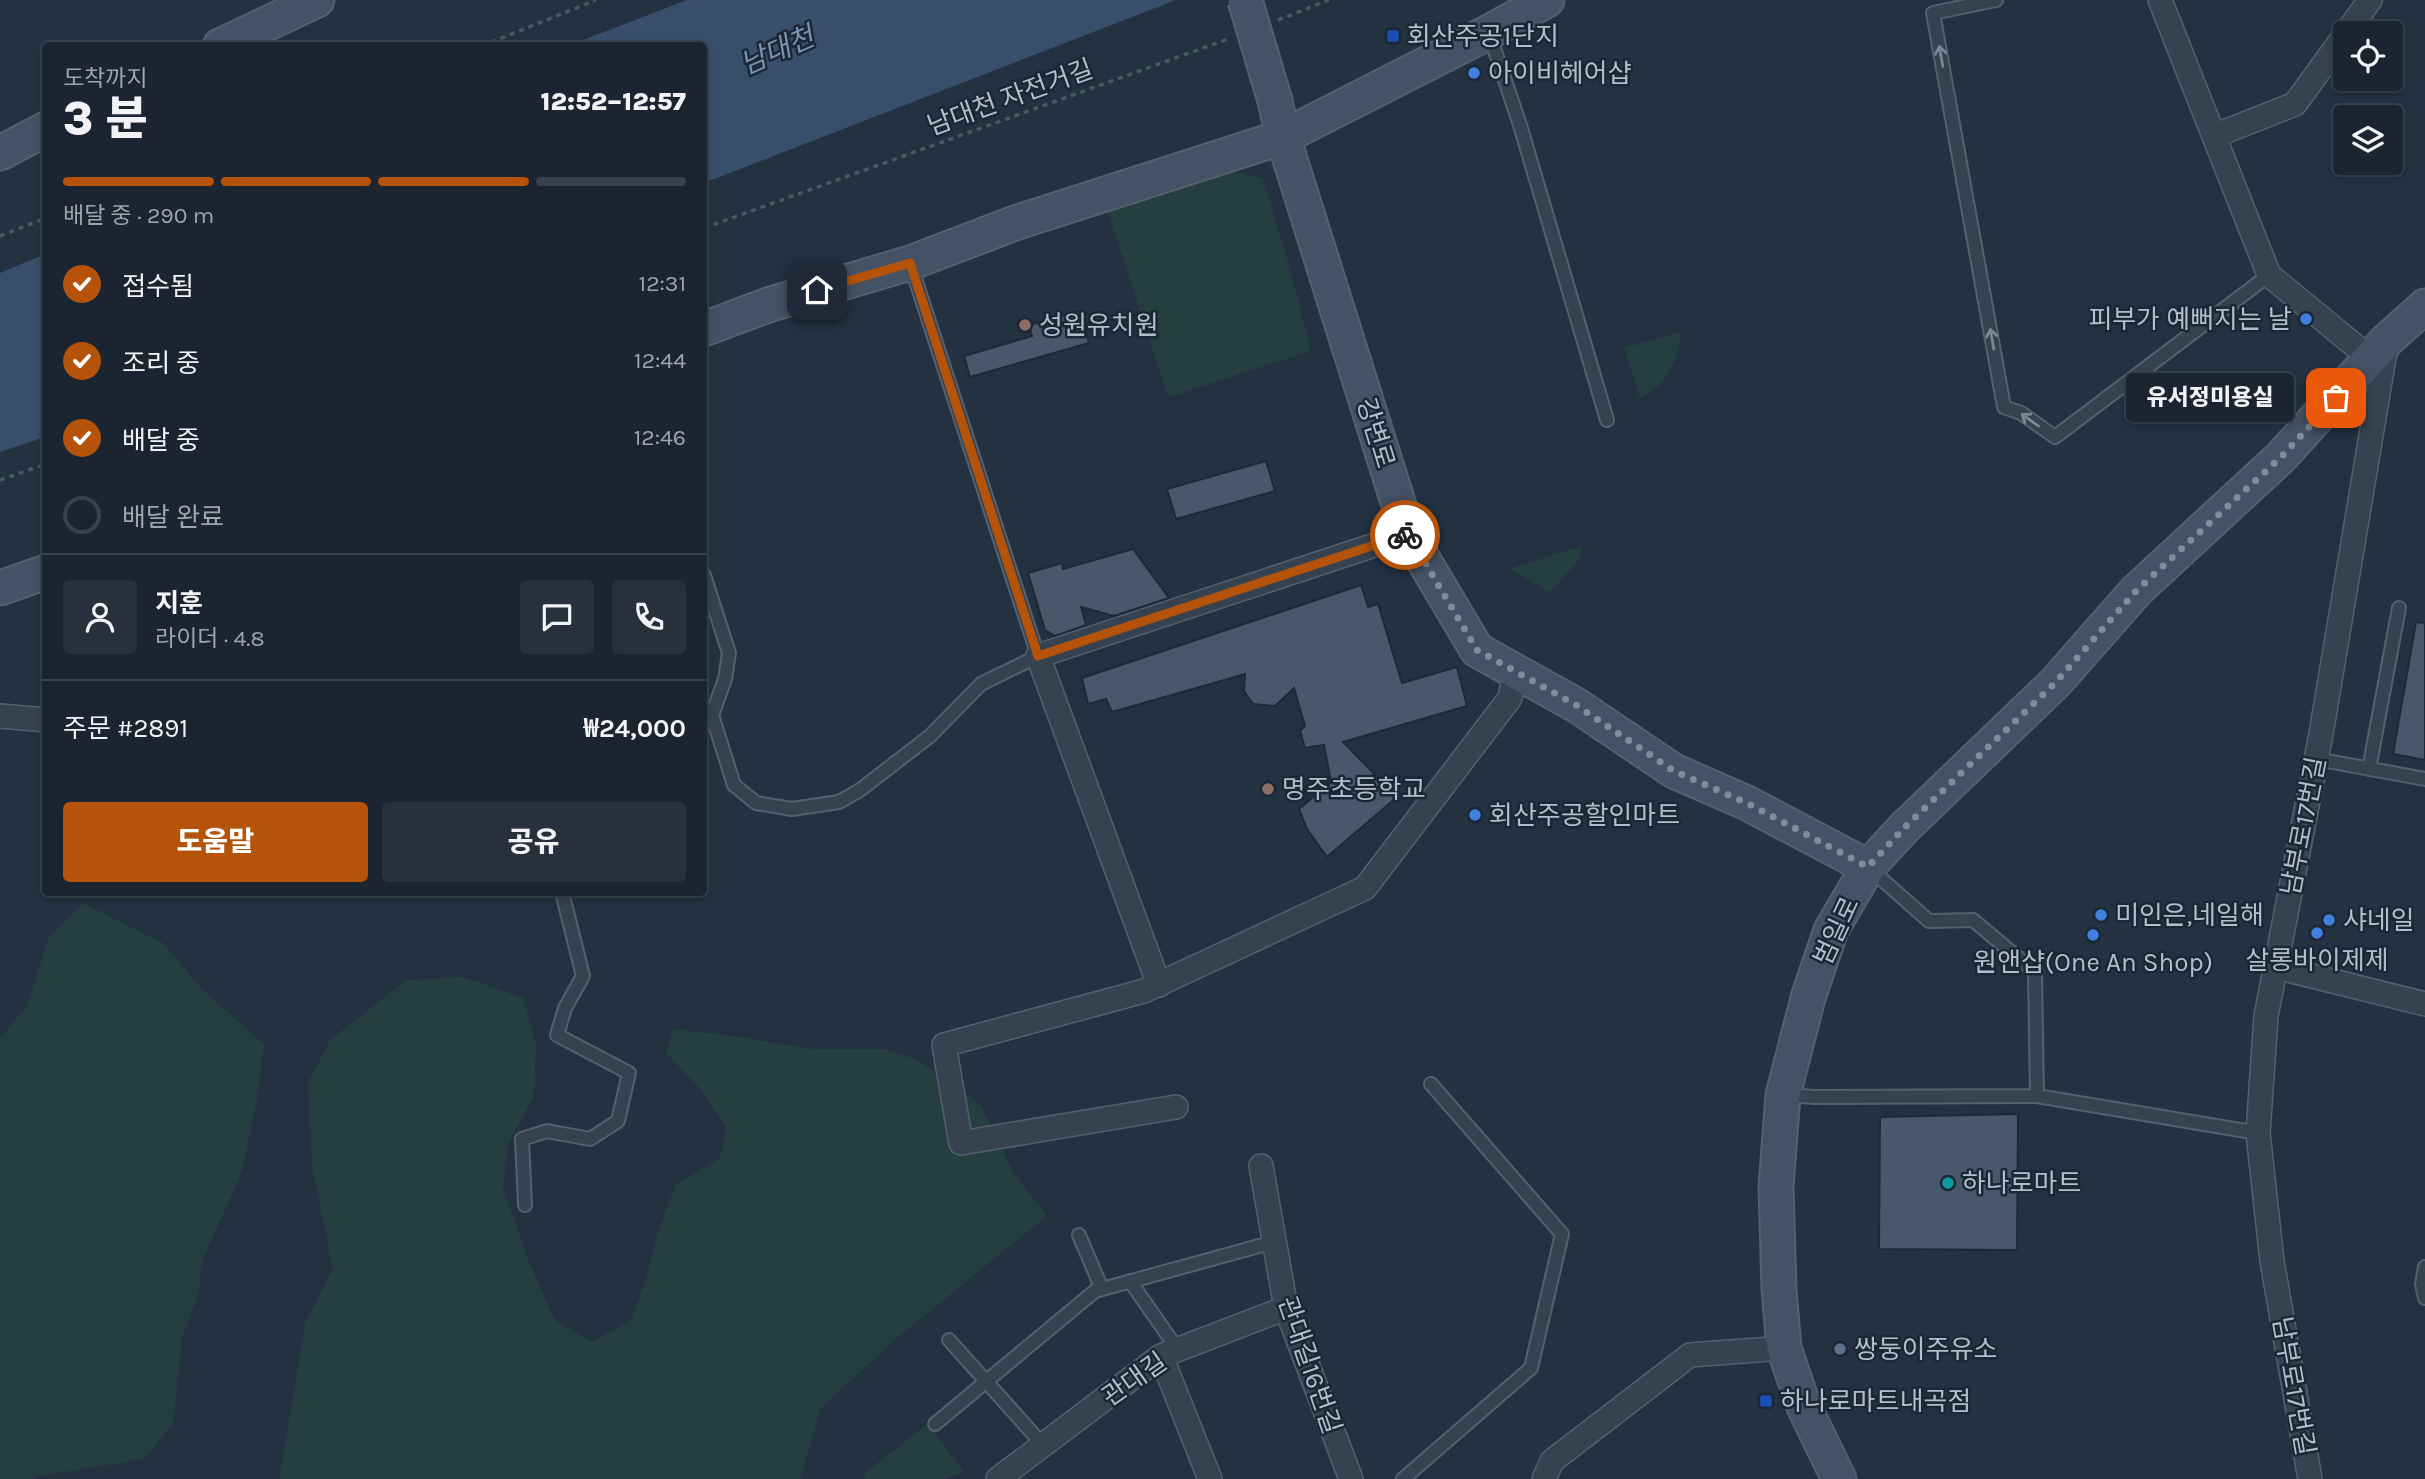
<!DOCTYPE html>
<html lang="ko">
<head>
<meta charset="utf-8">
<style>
  body { margin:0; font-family:Karla,"Noto Sans KR",sans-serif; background:#27313d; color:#f1f3f6; height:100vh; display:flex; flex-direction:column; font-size:26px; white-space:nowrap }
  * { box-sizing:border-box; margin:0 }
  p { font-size:23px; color:#9fa5ab }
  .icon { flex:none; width:38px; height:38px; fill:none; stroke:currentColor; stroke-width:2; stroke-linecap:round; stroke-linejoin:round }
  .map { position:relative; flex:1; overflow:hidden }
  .details { position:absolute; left:42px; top:42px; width:665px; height:854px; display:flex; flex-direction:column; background:#1a2531; border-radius:7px; box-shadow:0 4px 10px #0003,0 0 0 2px #38424d }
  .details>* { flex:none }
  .controls { position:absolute; left:2333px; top:21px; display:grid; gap:14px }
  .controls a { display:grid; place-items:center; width:70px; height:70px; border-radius:7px; background:#1a2531; box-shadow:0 4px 10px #0003,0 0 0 2px #38424d; font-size:35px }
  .pin { position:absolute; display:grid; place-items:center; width:60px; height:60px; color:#fff; margin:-30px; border-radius:14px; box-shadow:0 4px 10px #0006 }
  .courier { position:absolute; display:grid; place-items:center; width:70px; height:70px; margin:-35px; border:5px solid #b45309; border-radius:50%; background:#fff; color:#222; box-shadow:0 2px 9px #0007 }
  .bubble { position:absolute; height:49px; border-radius:7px; background:#1a2531; box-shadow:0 4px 10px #0003,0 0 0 2px #38424d; font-size:23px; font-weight:800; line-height:49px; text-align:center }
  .overview em { font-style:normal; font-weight:800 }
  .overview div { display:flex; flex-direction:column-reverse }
  .overview { display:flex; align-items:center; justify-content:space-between; height:119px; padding:0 21px }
  h1 { font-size:46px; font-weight:800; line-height:52px }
  .bar { display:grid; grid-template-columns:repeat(4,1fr); gap:10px 7px; align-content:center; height:84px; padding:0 21px }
  .bar i { height:9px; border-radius:5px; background:#38424d }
  .bar .current { background:#b45309 }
  .bar p { grid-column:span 4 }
  .line { display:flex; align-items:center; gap:18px; padding:0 21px; border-top:2px solid #38424d }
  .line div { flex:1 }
  .round { display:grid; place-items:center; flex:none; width:74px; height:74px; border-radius:7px; background:#27313d }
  ol { padding:0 21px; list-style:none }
  li { display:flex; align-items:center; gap:21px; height:77px }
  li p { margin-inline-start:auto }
  li .icon { padding:7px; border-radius:50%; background:#b45309; color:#fff; stroke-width:4 }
  li:last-child { color:#9fa5ab }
  li i { width:38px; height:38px; border:4px solid #38424d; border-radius:50% }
  .primary-button { display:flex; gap:14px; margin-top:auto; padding:14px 21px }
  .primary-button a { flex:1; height:80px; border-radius:7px; background:#b45309; color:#fff; font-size:28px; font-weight:800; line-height:80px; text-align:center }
  .primary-button a+a { background:#27313d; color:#f1f3f6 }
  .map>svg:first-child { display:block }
  .green { fill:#253f41 }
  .water { fill:#374f6b }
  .building { fill:#48586a; stroke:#1e2937; stroke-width:2 }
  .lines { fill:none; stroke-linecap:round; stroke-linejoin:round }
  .lane-casing { stroke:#55606e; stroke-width:16 }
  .street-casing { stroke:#55606e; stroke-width:26 }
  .secondary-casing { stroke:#55606e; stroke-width:37 }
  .path { stroke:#435c5e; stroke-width:3.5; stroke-dasharray:5 5; stroke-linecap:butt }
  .lane { stroke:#374250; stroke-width:12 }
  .street { stroke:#374250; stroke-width:23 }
  .secondary { stroke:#455164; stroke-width:33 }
  .secondary-bridge-casing { stroke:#55606e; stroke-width:37; stroke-linecap:butt }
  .secondary-bridge { stroke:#455164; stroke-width:33 }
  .oneway { stroke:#7b8694 }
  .done { stroke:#818c9b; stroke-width:7; stroke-dasharray:0 12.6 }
  .route { stroke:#b45309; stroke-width:9 }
  .transit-dot { fill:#1a4fb4; stroke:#1c2735; stroke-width:2.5 }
  .shop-dot { fill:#3f7fe0; stroke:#1c2735; stroke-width:2.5 }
  .education-dot { fill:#8d6e63; stroke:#1c2735; stroke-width:2.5 }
  .culture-dot { fill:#0f9aa8; stroke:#1c2735; stroke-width:2.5 }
  .service-dot { fill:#5c6f8a; stroke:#1c2735; stroke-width:2.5 }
  .labels { text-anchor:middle; stroke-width:5; stroke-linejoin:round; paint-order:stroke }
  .poi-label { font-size:26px; fill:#b3bdcb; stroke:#1c2735; text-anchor:start }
  .street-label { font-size:26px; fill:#b3bdcb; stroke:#1c2735 }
  .water-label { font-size:28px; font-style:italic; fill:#7995b4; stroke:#1c2735 }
</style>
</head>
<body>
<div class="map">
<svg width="2425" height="1479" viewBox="0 0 2425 1479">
  <rect width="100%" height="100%" fill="#233141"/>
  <!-- green -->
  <path class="green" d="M1219,168L1263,179L1290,268L1311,351L1168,397L1106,206Z
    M1681,332C1677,363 1669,383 1640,398L1624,348Z
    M1581,546L1580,559L1550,592L1509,569Z
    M82,903L163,943L203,990L264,1044L257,1099L242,1171L203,1259L198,1295L182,1339L173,1424L144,1459L40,1476L34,1479H0V1038L27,1006L49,937Z
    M464,977L523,998L536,1044L534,1096L508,1144L503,1188L529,1262L555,1320L592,1342L631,1320L647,1277L659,1229L676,1184L720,1158L726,1127L700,1089L666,1053L673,1029L732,1036L813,1049H886L918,1060L981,1105L1013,1172L1047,1216L898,1337L820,1409L801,1479H279L305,1323L333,1269L312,1166L308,1083L330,1040L406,980Z
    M928,1424L964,1472L945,1479H866L862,1475Z"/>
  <!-- water -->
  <path class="water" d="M687,0H1176L704,183V46L570,45Z
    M45,254V437L0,452V273Z"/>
  <!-- building -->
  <path class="building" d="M1080,311L1089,343L970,377L964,356L1032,336L1029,325Z
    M1266,461L1275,491L1176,519L1167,489Z
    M1133,549L1169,598L1114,616L1081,607L1086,625L1055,636L1045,630L1028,573L1062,563L1063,569Z
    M1361,585L1368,607L1378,604L1402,683L1457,667L1467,706L1343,742L1397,797L1327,857L1307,829L1299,809L1331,782L1324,745L1305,748L1300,731L1305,726L1294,688L1275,706L1253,704L1244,691L1245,674L1112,712L1106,699L1088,704L1082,678Z
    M2416,622L2425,623V760L2393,754Z
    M2018,1114L2017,1250L1879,1249L1880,1117Z"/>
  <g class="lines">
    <!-- lane casing -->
    <g class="lane-casing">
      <path id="lane" d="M1996,0L1933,13L2004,407L2021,413L2055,437L2269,275
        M1489,33L1520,125L1607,420
        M704,575L729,653L725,679L712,715L734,785L756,803L792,809L839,802L860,790L930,736L981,684L1038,656L910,263
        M2316,759L2425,779
        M2369,769L2399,608
        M1869,868L1929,921L1973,920L2035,972L2037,1096L2258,1133
        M1783,1095L1816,1097L2037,1096
        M525,1205L522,1139L547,1131L590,1139L618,1121L629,1073L557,1035L565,1008L583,976L562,892
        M1079,1235L1102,1289
        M2425,1267L2422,1284L2425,1298
        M1130,1281L1178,1350
        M949,1340L1043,1445
        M935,1424L1095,1291L1274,1242
        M1403,1479L1531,1368L1562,1234L1431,1084"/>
    </g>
    <!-- street casing -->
    <g class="street-casing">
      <path id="street" d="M2160,0L2269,275L2371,359
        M2346,33L2370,0
        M2214,136L2295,104L2345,35
        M0,716L46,720
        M2276,967L2425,1004
        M1159,985L1038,656L1408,534
        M1176,1107L961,1143L944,1045L1144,991L1365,888L1510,698L1515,671
        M1261,1166L1286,1308L1351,1479
        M1161,1356L1210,1479
        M998,1479L1161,1356L1286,1308
        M1544,1479L1552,1461L1690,1355L1784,1348
        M2310,1479L2272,1261L2258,1133L2266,1016L2321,734L2387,340"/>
    </g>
    <!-- secondary casing -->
    <g class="secondary-casing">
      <path id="secondary" d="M220,46L317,0
        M1275,101L1283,137L1408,534L1477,650L1576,705L1674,771L1747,803L1868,867
        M0,153L46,129
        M704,329L771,304L910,263L1015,223L1283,137L1489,32L1547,0
        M0,588L46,572
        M1839,1479L1804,1407L1784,1348L1779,1290L1776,1186L1783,1095L1808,998L1831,930L1868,867L1904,828L2056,682L2136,591L2281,457L2387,340L2425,306"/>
    </g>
    <!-- path -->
    <path class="path" d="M1278,20L1329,0
      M482,46L596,0
      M704,228L1228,39
      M0,236L46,218
      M0,480L46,464"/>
    <!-- lane -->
    <use href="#lane" class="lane"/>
    <!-- street -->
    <use href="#street" class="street"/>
    <!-- secondary -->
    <use href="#secondary" class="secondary"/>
    <!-- secondary-bridge casing -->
    <g class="secondary-bridge-casing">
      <path id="secondary-bridge" d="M1245,0L1275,101"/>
    </g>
    <!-- secondary-bridge -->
    <use href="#secondary-bridge" class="secondary-bridge"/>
  </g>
  <!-- one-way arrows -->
  <defs><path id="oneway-shaft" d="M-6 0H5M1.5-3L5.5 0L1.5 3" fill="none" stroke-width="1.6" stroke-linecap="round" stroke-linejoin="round" transform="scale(1.75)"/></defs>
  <g class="oneway">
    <use href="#oneway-shaft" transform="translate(1941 56) rotate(-100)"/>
    <use href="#oneway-shaft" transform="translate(1992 339) rotate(-100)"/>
    <use href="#oneway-shaft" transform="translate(2030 420) rotate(-145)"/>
  </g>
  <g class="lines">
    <!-- done -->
    <path class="done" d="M1405,535L1408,534L1477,650L1576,705L1674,771L1747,803L1868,867L1904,828L2056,682L2136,591L2281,457L2336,398"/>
    <!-- route -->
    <path class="route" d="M817,290L910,263L1038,656L1405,535"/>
  </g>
  <!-- markers -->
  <g class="transit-dot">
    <rect x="1386" y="29" width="14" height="14" rx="3.5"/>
    <rect x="1759" y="1394" width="14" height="14" rx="3.5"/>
  </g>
  <g class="shop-dot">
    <circle cx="1474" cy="73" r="7"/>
    <circle cx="2306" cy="319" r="7"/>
    <circle cx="1475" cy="815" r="7"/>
    <circle cx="2101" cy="915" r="7"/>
    <circle cx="2329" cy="920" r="7"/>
    <circle cx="2317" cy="933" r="7"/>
    <circle cx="2093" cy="935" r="7"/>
  </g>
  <g class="education-dot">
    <circle cx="1025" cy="325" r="7"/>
    <circle cx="1268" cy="789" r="7"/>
  </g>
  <circle class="culture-dot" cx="1948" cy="1183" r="7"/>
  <circle class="service-dot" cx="1840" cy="1349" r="7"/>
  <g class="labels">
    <!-- poi labels -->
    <g class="poi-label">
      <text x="1407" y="45">회산주공1단지</text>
      <text x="1488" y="82">아이비헤어샵</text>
      <text x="2292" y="328" text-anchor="end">피부가 예뻐지는 날</text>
      <text x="1039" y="334">성원유치원</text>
      <text x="1282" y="798">명주초등학교</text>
      <text x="1489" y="824">회산주공할인마트</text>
      <text x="2115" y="924">미인은,네일해</text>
      <text x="2343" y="929">샤네일</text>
      <text x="2317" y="969" text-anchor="middle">살롱바이제제</text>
      <text x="2093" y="971" text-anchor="middle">원앤샵(One An Shop)</text>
      <text x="1962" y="1192">하나로마트</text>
      <text x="1854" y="1358">쌍둥이주유소</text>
      <text x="1780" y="1410">하나로마트내곡점</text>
    </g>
    <!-- street labels -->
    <g class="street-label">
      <text transform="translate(1010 97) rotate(-20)" y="9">남대천 자전거길</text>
      <text transform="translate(1376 433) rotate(73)" y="9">강변로</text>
      <text transform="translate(2303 826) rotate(-79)" y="9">남부로17번길</text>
      <text transform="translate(1836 931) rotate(-65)" y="9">범일로</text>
      <text transform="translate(1310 1365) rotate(71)" y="9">관대길16번길</text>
      <text transform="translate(1134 1379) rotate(-35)" y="9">관대길</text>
      <text transform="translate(2294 1386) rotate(80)" y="9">남부로17번길</text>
    </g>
    <!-- water labels -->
    <g class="water-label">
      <text transform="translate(777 50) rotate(-24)" y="10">남대천</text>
    </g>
  </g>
</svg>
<div class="controls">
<a><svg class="icon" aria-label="locate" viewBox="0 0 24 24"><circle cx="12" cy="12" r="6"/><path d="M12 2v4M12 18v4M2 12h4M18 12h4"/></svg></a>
<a><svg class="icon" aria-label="layers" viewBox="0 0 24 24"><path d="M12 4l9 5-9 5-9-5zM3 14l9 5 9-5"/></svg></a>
</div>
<div class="pin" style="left:2336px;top:398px;background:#ea580c"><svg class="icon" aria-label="bag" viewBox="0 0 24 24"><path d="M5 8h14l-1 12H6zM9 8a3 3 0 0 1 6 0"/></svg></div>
<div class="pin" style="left:817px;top:290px;background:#1f2937"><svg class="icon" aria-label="home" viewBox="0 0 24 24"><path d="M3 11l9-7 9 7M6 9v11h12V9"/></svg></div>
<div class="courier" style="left:1405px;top:535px"><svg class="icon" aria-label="bike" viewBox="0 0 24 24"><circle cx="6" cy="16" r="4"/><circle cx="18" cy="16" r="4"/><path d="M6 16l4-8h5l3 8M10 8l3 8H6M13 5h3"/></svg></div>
<div class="bubble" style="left:2126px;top:373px;width:168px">유서정미용실</div>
<section class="details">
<div class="overview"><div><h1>3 분</h1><p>도착까지</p></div><em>12:52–12:57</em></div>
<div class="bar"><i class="current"></i><i class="current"></i><i class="current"></i><i></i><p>배달 중 · 290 m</p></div>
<ol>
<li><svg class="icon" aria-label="check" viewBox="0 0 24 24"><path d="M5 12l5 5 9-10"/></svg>접수됨<p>12:31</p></li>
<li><svg class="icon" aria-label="check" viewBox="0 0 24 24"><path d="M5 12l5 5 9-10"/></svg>조리 중<p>12:44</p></li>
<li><svg class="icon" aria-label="check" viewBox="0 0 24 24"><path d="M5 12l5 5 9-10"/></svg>배달 중<p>12:46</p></li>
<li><i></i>배달 완료</li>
</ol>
<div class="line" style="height:126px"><a class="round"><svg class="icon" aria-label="person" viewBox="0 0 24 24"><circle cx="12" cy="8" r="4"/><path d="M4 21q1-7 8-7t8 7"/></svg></a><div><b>지훈</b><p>라이더 · 4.8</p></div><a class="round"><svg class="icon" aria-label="chat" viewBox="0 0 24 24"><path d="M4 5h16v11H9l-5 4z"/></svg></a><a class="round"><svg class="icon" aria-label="phone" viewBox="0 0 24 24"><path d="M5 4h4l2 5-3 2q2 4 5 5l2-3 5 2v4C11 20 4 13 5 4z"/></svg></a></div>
<div class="line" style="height:91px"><div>주문 #2891</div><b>₩24,000</b></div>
<div class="primary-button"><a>도움말</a><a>공유</a></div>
</section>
</div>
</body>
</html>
